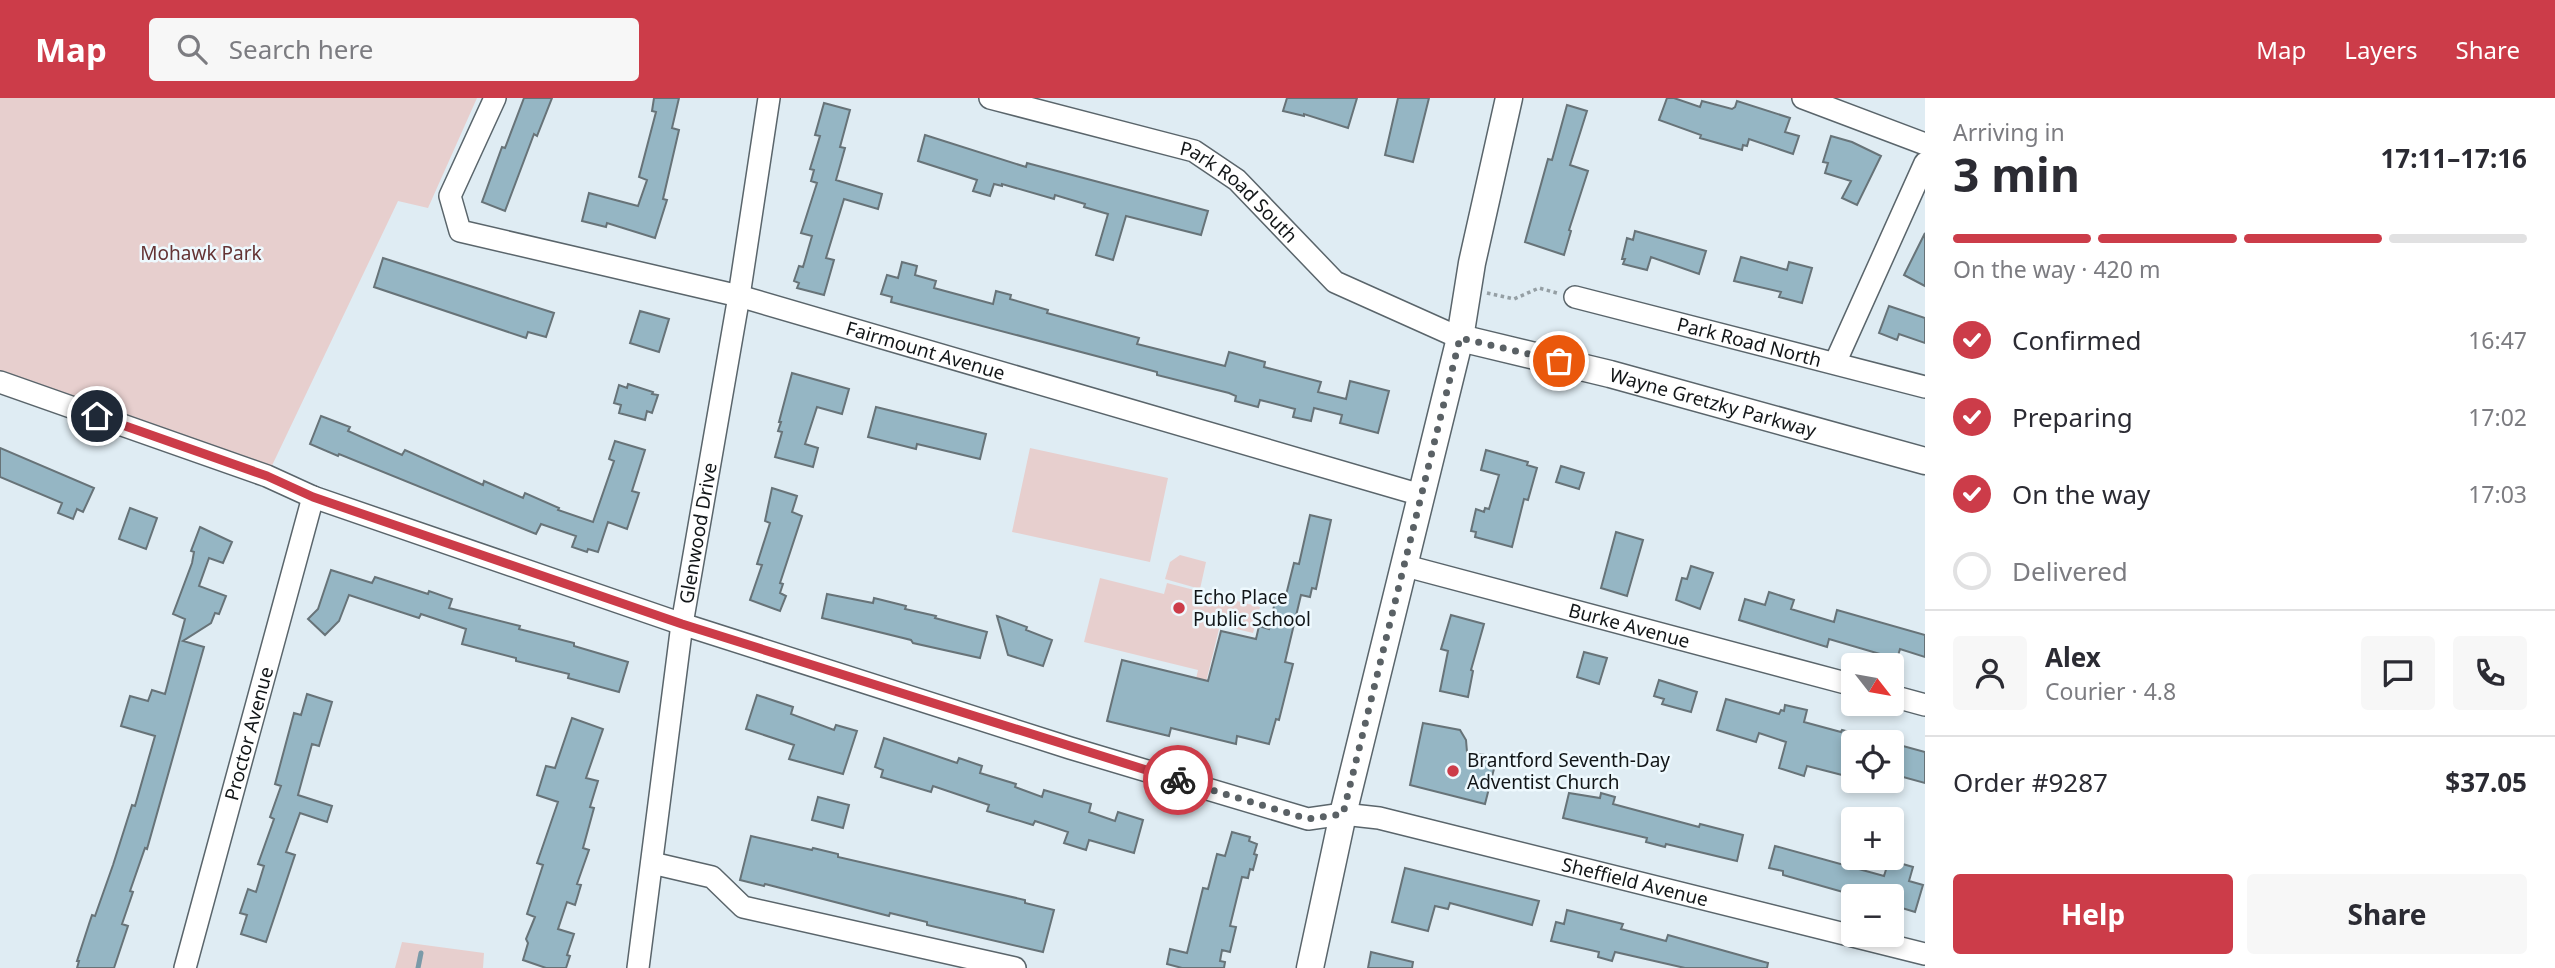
<!DOCTYPE html>
<html lang="en">
<head>
<meta charset="utf-8">
<style>
  body { margin:0; font-family:"Noto Sans",sans-serif; background:#f7f7f7; color:#2b2b33; height:100vh; display:flex; flex-direction:column; font-size:26px; white-space:nowrap }
  * { box-sizing:border-box; margin:0 }
  p { font-size:23px; color:#7c7c81 }
  .icon { flex:none; width:38px; height:38px; fill:none; stroke:currentColor; stroke-width:2; stroke-linecap:round; stroke-linejoin:round }
  .map { position:relative; flex:1; overflow:hidden }
  .panel { display:flex; flex-direction:column; background:#fff; width:630px }
  .panel>* { flex:none }
  .needle { width:46px; rotate:121deg }
  .buttons { position:absolute; left:1841px; top:555px; display:grid; gap:14px }
  .buttons a { display:grid; place-items:center; width:63px; height:63px; border-radius:7px; background:#fff; box-shadow:0 4px 10px #0003; font-size:35px }
  .pin { position:absolute; display:grid; place-items:center; width:60px; height:60px; color:#fff; margin:-30px; border:4px solid #fff; border-radius:50%; box-shadow:0 2px 7px #0007 }
  .courier { position:absolute; display:grid; place-items:center; width:70px; height:70px; margin:-35px; border:5px solid #cc3c49; border-radius:50%; background:#fff; color:#222; box-shadow:0 2px 9px #0007 }
  .summary em { font-style:normal; font-weight:700 }
  .summary div { display:flex; flex-direction:column-reverse }
  .summary { display:flex; align-items:center; justify-content:space-between; height:119px; padding:0 28px }
  h1 { font-size:46px; font-weight:700; line-height:52px }
  .bar { display:grid; grid-template-columns:repeat(4,1fr); gap:10px 7px; align-content:center; height:84px; padding:0 28px }
  .bar i { height:9px; border-radius:5px; background:#e1e1e2 }
  .bar .on { background:#cc3c49 }
  .bar p { grid-column:span 4 }
  .line { display:flex; align-items:center; gap:18px; padding:0 28px; border-top:2px solid #e1e1e2 }
  .line div { flex:1 }
  .round { display:grid; place-items:center; flex:none; width:74px; height:74px; border-radius:7px; background:#f7f7f7 }
  ol { padding:0 28px; list-style:none }
  li { display:flex; align-items:center; gap:21px; height:77px }
  li p { margin-inline-start:auto }
  li .icon { padding:7px; border-radius:50%; background:#cc3c49; color:#fff; stroke-width:4 }
  li:last-child { color:#7c7c81 }
  li i { width:38px; height:38px; border:4px solid #e1e1e2; border-radius:50% }
  .button { display:flex; gap:14px; margin-top:auto; padding:14px 28px }
  .button a { flex:1; height:80px; border-radius:7px; background:#cc3c49; color:#fff; font-size:28px; font-weight:700; line-height:80px; text-align:center }
  .button a+a { background:#f7f7f7; color:#2b2b33 }
  header { display:flex; align-items:center; gap:42px; box-sizing:border-box; height:98px; padding:0 35px; background:#cc3c49; color:#fff }
  header strong { font-size:33px }
  nav { display:flex; gap:38px; margin-inline-start:auto; font-size:24px }
  .search { width:490px; height:63px; background:#f7f7f7; display:flex; align-items:center; gap:18px; box-sizing:border-box; padding:0 24px; border-radius:7px; color:#7c7c81; font-size:26px }
  main { display:flex; flex:1; min-height:0 }
  .map>svg:first-child { display:block }
  .green { fill:#e7cfce }
  .lines { fill:none; stroke-linecap:round; stroke-linejoin:round }
  .stream { stroke:#7a9aa8; stroke-width:5 }
  .building { fill:#95b6c4; stroke:#677378; stroke-width:2 }
  .minor-casing { stroke:#5a656b; stroke-width:24 }
  .major-casing { stroke:#5a656b; stroke-width:29 }
  .path { stroke:#959fa4; stroke-width:3.5; stroke-dasharray:3.5 3.5; stroke-linecap:butt }
  .minor { stroke:#fff; stroke-width:21 }
  .major { stroke:#fff; stroke-width:26 }
  .done { stroke:#5a6165; stroke-width:7; stroke-dasharray:0 12.6 }
  .route { stroke:#cc3c49; stroke-width:9 }
  .poi-dot { fill:#cc3c49; stroke:#eef9fe; stroke-width:2.5 }
  .labels { text-anchor:middle; stroke-width:5; stroke-linejoin:round; paint-order:stroke }
  .street-label { font-size:19px; fill:#121618; stroke:#eef9fe }
  .park-label { font-size:19px; fill:#643334; stroke:#eef9fe }
  .poi-label { font-size:19px; fill:#121618; stroke:#eef9fe; text-anchor:start }
</style>
</head>
<body>
<header>
<strong>Map</strong>
<div class="search"><svg class="icon" aria-label="search" viewBox="0 0 24 24"><circle cx="10" cy="10" r="6"/><path d="M15 15l6 6"/></svg>Search here</div>
<nav><a>Map</a><a>Layers</a><a>Share</a></nav>
</header>
<main>
<div class="map">
<svg width="1925" height="870" viewBox="0 0 1925 870">
  <rect width="100%" height="100%" fill="#dfecf3"/>
  <!-- green -->
  <path class="green" d="M0,0H477L428,110L398,103L267,378L0,283Z
    M1030,350L1168,380L1150,464L1012,434Z
    M1180,457L1206,464L1200,491L1165,481L1170,464Z
    M1100,480L1164,496L1167,485L1260,509L1253,535L1220,527L1204,592L1194,590L1198,572L1084,544Z
    M402,844L484,855L483,870H395Z"/>
  <g class="lines">
    <!-- stream -->
    <path class="stream" d="M418,870L421,855"/>
  </g>
  <!-- building -->
  <path class="building" d="M524,0H552L537,38L534,36L505,113L482,104L502,49L505,50Z
    M654,0H679L672,30L679,32L663,101L667,102L655,140L607,125L606,129L582,123L589,95L638,108L647,82L639,79L656,14L652,13Z
    M1287,0H1357L1348,30L1304,16V18L1283,13Z
    M1398,0H1429L1413,64L1385,57Z
    M1667,0H1674L1700,9L1702,3L1732,11L1735,9L1737,3L1790,20L1785,34L1799,38L1793,56L1749,41L1747,48L1743,47L1742,52L1700,40L1701,37L1659,22Z
    M824,5L850,12L840,49L845,50L836,82L882,96L878,111L844,101L826,160L834,162L824,197L797,190L799,185L794,183L799,168L803,169L812,138L801,135L817,85L811,83L814,72L810,71L820,38L815,37Z
    M1567,7L1587,13L1570,67L1588,73L1569,132L1571,133L1564,157L1525,144L1548,61L1552,62Z
    M925,37L1026,69L1027,65L1208,113L1201,137L1126,118L1113,162L1096,157L1108,116L1084,109L1085,106L1055,97L1054,101L1002,86V88L994,86L990,98L973,93L977,82L918,63Z
    M1831,38L1852,44L1881,58L1857,107L1842,100L1851,83L1825,75L1828,65L1823,64Z
    M1635,133L1706,153L1699,176L1651,159L1647,172L1623,166L1625,161H1622L1627,140L1633,142Z
    M1925,135V188L1904,177Z
    M1741,159L1787,172L1789,164L1812,170L1802,205L1779,199L1781,194L1734,183Z
    M383,160L554,215L546,239L528,234L526,240L374,189Z
    M902,164L917,168L915,177L936,183L934,190L993,206L996,193L1011,197L1010,201L1048,212L1047,215L1139,240L1137,246L1225,268L1229,254L1265,264L1264,269L1321,284L1318,294L1346,301L1350,283L1389,293L1378,335L1340,325L1342,317L1314,310L1311,323L1293,319L1295,311L1260,302L1258,309L1235,303L1236,298L1229,295L1157,277V274L891,204L892,199L881,196L887,177L898,180Z
    M1889,208L1925,220V245L1899,236L1897,242L1879,235Z
    M640,213L669,221L659,254L630,245Z
    M792,275L849,291L842,316L817,309L805,346L818,350L813,369L775,359L782,334L778,333L781,324H779Z
    M628,286L653,294L652,296L658,297L652,315L647,313L645,322L619,315L621,307L614,305L619,287L627,290Z
    M876,309L986,336L980,361L917,346L916,351L868,339Z
    M321,318L350,329L348,333L402,357L405,352L483,387L484,383L523,400L525,395L559,410L558,412L593,424L614,363L609,361L615,343L645,352L632,393L639,395L627,431L608,424L598,454L588,451L587,454L572,449L576,438L541,426L536,436L339,356L338,358L310,346Z
    M0,350L94,390L83,414L77,411L73,421L58,415L62,405L0,379Z
    M1486,352L1528,364L1527,367L1537,370L1528,402L1524,401L1512,449L1475,439L1476,434L1471,433L1476,411L1484,414L1485,410L1489,411L1499,377L1481,372Z
    M1561,368L1584,375L1579,391L1556,384Z
    M772,390L797,398L792,414L802,418L780,485L783,486L780,495L786,498L780,513L750,502L762,467L757,466L770,425L765,423Z
    M130,410L157,420L146,451L119,441Z
    M1310,417L1331,422L1316,491L1312,490L1310,499L1301,497L1285,564L1293,566L1279,622L1276,621L1269,646L1237,638L1236,646L1171,630L1169,638L1107,623L1122,562L1208,583L1221,533L1256,541L1259,528L1269,531L1276,499L1285,501L1294,465L1299,466Z
    M200,429L232,444L223,465L209,460L199,488L226,498L219,516L215,515L211,525L183,543L204,549L147,751L145,750L130,793L133,794L122,826L128,828L114,870H77L79,863H77L89,826L92,817L95,818L113,767L132,707L135,708L155,638L121,628L130,598L148,603L152,592L165,596L185,521L173,516L192,465L194,454L191,453Z
    M1616,434L1643,442L1627,498L1601,490Z
    M1691,468L1713,475L1700,511L1676,502L1682,480L1687,481Z
    M331,472L372,485L375,479L428,496L429,493L452,501L449,510L520,528L519,531L574,545V548L628,564L619,594L568,580L569,576L516,563V560L462,546L466,531L421,516L419,520L349,497L339,523L325,537L308,521L318,511Z
    M1769,494L1794,502L1791,511L1834,524L1837,512L1925,537V559L1900,551L1897,561L1829,541L1827,549L1739,522L1745,501L1765,507Z
    M827,496L873,505L874,500L906,508L905,511L936,518L935,520L987,534L980,560L913,545L911,542L822,520Z
    M1451,517L1484,526L1471,572L1473,573L1468,599L1440,593L1448,553L1441,551Z
    M997,518L1027,529L1026,532L1052,542L1043,568L1008,557Z
    M1584,554L1607,560L1599,586L1577,579Z
    M1659,582L1697,594L1691,614L1662,606L1664,601L1654,598Z
    M307,596L332,604L319,648L312,646L298,697L332,708L327,724L300,715L286,754L295,757L266,844L241,836L247,817L240,815L248,791L256,794L264,768L258,766L274,721L270,719L281,688L275,686L294,615L301,617Z
    M757,597L793,609L791,616L834,632L836,627L857,633L843,676L789,661L794,647L746,631Z
    M1726,601L1779,616L1781,612L1784,613L1785,607L1807,612L1804,624L1841,634L1842,632L1857,636L1846,678L1807,668L1804,678L1779,670L1786,644L1759,635L1756,644L1717,632Z
    M572,620L603,631L586,680L598,683L590,709L594,710L583,750L589,752L577,786L581,787L575,807L567,804L558,831L574,836L567,857L570,858L566,870H546L523,862L528,845L526,841L535,819L527,816L543,767L537,765L558,704L537,697L546,668L555,670Z
    M1423,625L1460,632L1466,642L1467,654L1497,659L1485,706L1410,687Z
    M884,640L957,665L959,660L982,668L980,675L1016,686L1015,689L1042,699L1044,692L1091,706L1089,714L1115,723L1118,714L1143,722L1134,755L1089,742L1086,752L1064,745L1068,734L1035,723L1033,727L987,713L989,707L933,688L931,694L881,679L883,672L875,669Z
    M1892,645L1925,654V685L1892,676Z
    M1569,695L1600,700L1601,695L1615,699L1613,706L1699,729L1700,726L1743,737L1737,763L1666,746L1665,749L1646,744L1647,740L1563,720Z
    M818,699L849,707L843,730L812,722Z
    M1232,734L1250,739L1249,743L1257,746L1254,756L1257,757L1253,772L1250,771L1248,780L1242,779L1230,828L1236,829L1230,854L1222,852L1220,863L1225,864L1224,870H1182L1167,866L1170,851L1187,855L1203,790L1208,791L1217,756L1225,758Z
    M751,738L812,752L813,750L838,756V759L1025,802V805L1054,812L1043,854L927,827V824L890,815L889,818L765,786L764,788L740,782Z
    M1775,748L1884,778L1889,762L1913,769L1909,783L1923,787L1915,814L1892,807V798H1857L1783,777V773L1769,770Z
    M1405,770L1539,803L1532,827L1450,805L1448,811L1435,808L1428,833L1392,824Z
    M1567,812L1623,826L1621,831L1666,843L1668,837L1768,865L1767,870H1685L1615,854L1612,863L1598,859L1599,854L1551,843L1556,824L1564,826Z
    M1371,854L1413,864L1412,870H1368Z"/>
  <g class="lines">
    <!-- minor casing -->
    <g class="minor-casing">
      <g id="minor">
        <path id="s1" d="M495,0L450,98L460,133L739,198L1421,397"/>
        <path id="s2" d="M990,0L1194,53L1237,82L1335,184L1460,240"/>
        <path d="M1803,0L1925,46"/>
        <path id="s3" d="M1575,199L1925,289"/>
        <path d="M1835,265L1925,65"/>
        <path id="s4" d="M0,284L267,378L313,399L682,526L1070,650L1308,721L1343,716L1379,720L1925,856"/>
        <path id="s5" d="M1406,468L1853,587"/>
        <path d="M1892,598L1925,607"/>
        <path d="M652,765L712,779L743,809L1015,870"/>
        <path id="s6" d="M185,870L313,399"/>
        <path id="s7" d="M638,870L682,526L739,198L769,0"/>
      </g>
    </g>
    <!-- major casing -->
    <g class="major-casing">
      <g id="major">
        <path id="s8" d="M1460,240L1610,276L1925,363"/>
        <path d="M1310,870L1343,716L1460,240L1472,165L1509,0"/>
      </g>
    </g>
    <!-- path -->
    <path class="path" d="M1487,195L1514,201L1539,190L1557,195"/>
    <!-- minor -->
    <use href="#minor" class="minor"/>
    <!-- major -->
    <use href="#major" class="major"/>
  </g>
  <g class="lines">
    <!-- done -->
    <path class="done" d="M1178,682L1308,721L1343,716L1460,240L1559,263"/>
    <!-- route -->
    <path class="route" d="M97,318L267,378L313,399L682,526L1178,682"/>
  </g>
  <!-- markers -->
  <g class="poi-dot">
    <circle cx="1179" cy="510" r="7"/>
    <circle cx="1453" cy="673" r="7"/>
  </g>
  <g class="labels">
    <!-- street labels -->
    <g class="street-label">
      <text dy="7" stroke="none"><textPath href="#s2" startOffset="271">Park Road South</textPath></text>
      <text dy="7" stroke="none"><textPath href="#s3" startOffset="180">Park Road North</textPath></text>
      <text dy="7" stroke="none"><textPath href="#s1" startOffset="625">Fairmount Avenue</textPath></text>
      <text dy="7" stroke="none"><textPath href="#s8" startOffset="261">Wayne Gretzky Parkway</textPath></text>
      <text dy="7" stroke="none"><textPath href="#s7" startOffset="439">Glenwood Drive</textPath></text>
      <text dy="7" stroke="none"><textPath href="#s5" startOffset="231">Burke Avenue</textPath></text>
      <text dy="7" stroke="none"><textPath href="#s6" startOffset="243">Proctor Avenue</textPath></text>
      <text dy="7" stroke="none"><textPath href="#s4" startOffset="1715">Sheffield Avenue</textPath></text>
    </g>
    <!-- park labels -->
    <g class="park-label">
      <text x="201" y="162">Mohawk Park</text>
    </g>
    <!-- poi labels -->
    <g class="poi-label">
      <text x="1193" y="506">Echo Place<tspan x="1193" dy="22">Public School</tspan></text>
      <text x="1467" y="669">Brantford Seventh-Day<tspan x="1467" dy="22">Adventist Church</tspan></text>
    </g>
  </g>
</svg>
<div class="buttons">
<a><svg class="needle" viewBox="-14 -14 28 28"><path d="M0-13l5 13h-10z" fill="#e53935"/><path d="M0 13l5-13h-10z" fill="#7c7c81"/></svg></a>
<a><svg class="icon" aria-label="locate" viewBox="0 0 24 24"><circle cx="12" cy="12" r="6"/><path d="M12 2v4M12 18v4M2 12h4M18 12h4"/></svg></a>
<a>+</a>
<a>−</a>
</div>
<div class="pin" style="left:1559px;top:263px;background:#ea580c"><svg class="icon" aria-label="bag" viewBox="0 0 24 24"><path d="M5 8h14l-1 12H6zM9 8a3 3 0 0 1 6 0"/></svg></div>
<div class="pin" style="left:97px;top:318px;background:#1f2937"><svg class="icon" aria-label="home" viewBox="0 0 24 24"><path d="M3 11l9-7 9 7M6 9v11h12V9"/></svg></div>
<div class="courier" style="left:1178px;top:682px"><svg class="icon" aria-label="bike" viewBox="0 0 24 24"><circle cx="6" cy="16" r="4"/><circle cx="18" cy="16" r="4"/><path d="M6 16l4-8h5l3 8M10 8l3 8H6M13 5h3"/></svg></div>
</div>
<section class="panel">
<div class="summary"><div><h1>3 min</h1><p>Arriving in</p></div><em>17:11–17:16</em></div>
<div class="bar"><i class="on"></i><i class="on"></i><i class="on"></i><i></i><p>On the way · 420 m</p></div>
<ol>
<li><svg class="icon" aria-label="check" viewBox="0 0 24 24"><path d="M5 12l5 5 9-10"/></svg>Confirmed<p>16:47</p></li>
<li><svg class="icon" aria-label="check" viewBox="0 0 24 24"><path d="M5 12l5 5 9-10"/></svg>Preparing<p>17:02</p></li>
<li><svg class="icon" aria-label="check" viewBox="0 0 24 24"><path d="M5 12l5 5 9-10"/></svg>On the way<p>17:03</p></li>
<li><i></i>Delivered</li>
</ol>
<div class="line" style="height:126px"><a class="round"><svg class="icon" aria-label="person" viewBox="0 0 24 24"><circle cx="12" cy="8" r="4"/><path d="M4 21q1-7 8-7t8 7"/></svg></a><div><b>Alex</b><p>Courier · 4.8</p></div><a class="round"><svg class="icon" aria-label="chat" viewBox="0 0 24 24"><path d="M4 5h16v11H9l-5 4z"/></svg></a><a class="round"><svg class="icon" aria-label="phone" viewBox="0 0 24 24"><path d="M5 4h4l2 5-3 2q2 4 5 5l2-3 5 2v4C11 20 4 13 5 4z"/></svg></a></div>
<div class="line" style="height:91px"><div>Order #9287</div><b>$37.05</b></div>
<div class="button"><a>Help</a><a>Share</a></div>
</section>
</main>
</body>
</html>
